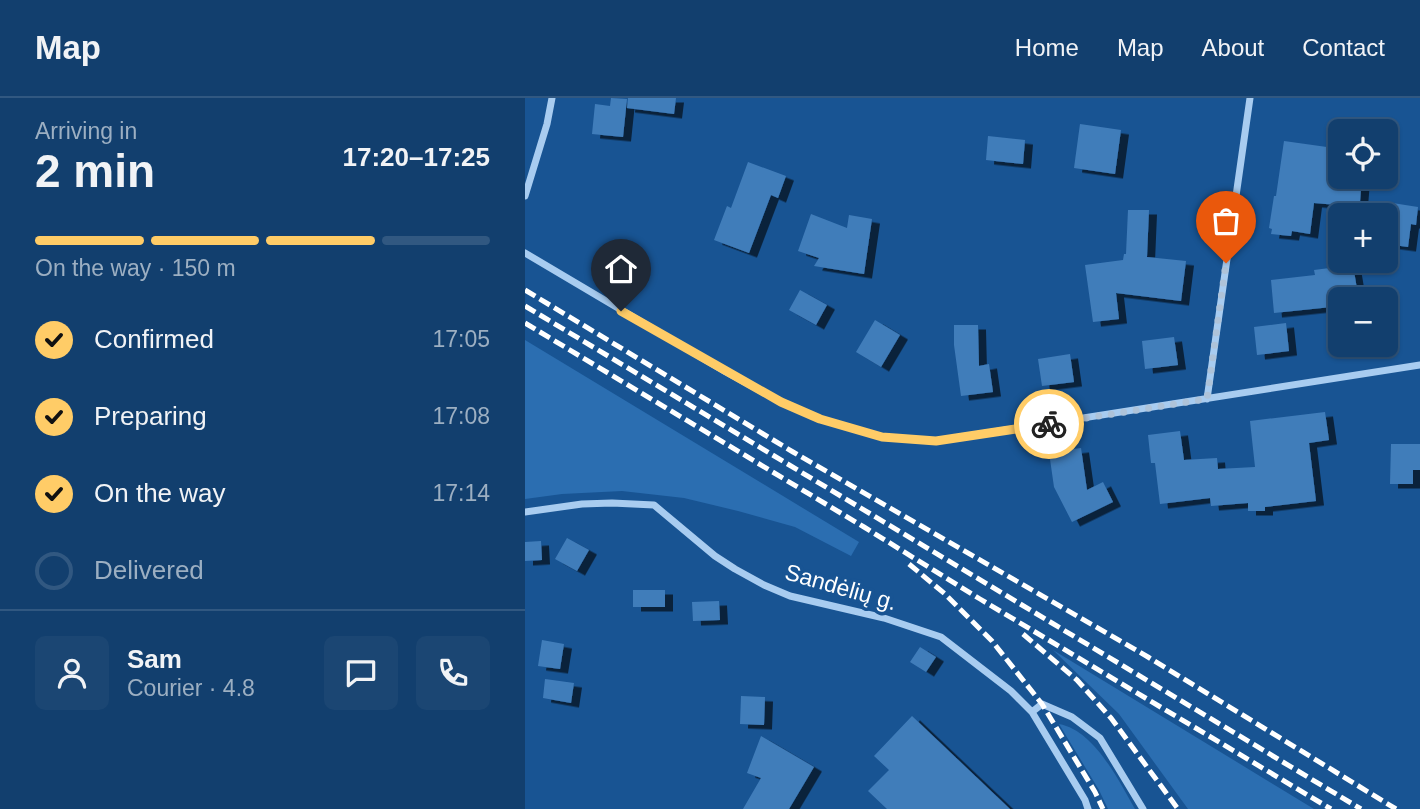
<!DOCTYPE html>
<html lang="en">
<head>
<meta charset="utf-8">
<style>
  body { margin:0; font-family:Arial,sans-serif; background:#1b4673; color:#f1f3f6; height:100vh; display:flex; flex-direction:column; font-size:26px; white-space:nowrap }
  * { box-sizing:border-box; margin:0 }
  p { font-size:23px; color:#9cafc2 }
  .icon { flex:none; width:38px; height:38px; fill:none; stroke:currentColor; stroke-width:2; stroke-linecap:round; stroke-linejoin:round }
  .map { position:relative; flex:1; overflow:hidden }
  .details { display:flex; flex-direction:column; background:#123f6e; width:525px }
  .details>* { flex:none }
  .buttons { position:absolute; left:803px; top:21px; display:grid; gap:14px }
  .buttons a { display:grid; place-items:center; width:70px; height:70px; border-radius:10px; background:#123f6e; box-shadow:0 2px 5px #0004,0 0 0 2px #315881; font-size:35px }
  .pin { position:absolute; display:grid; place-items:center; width:60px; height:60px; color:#fff; margin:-72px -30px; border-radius:50% 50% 50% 0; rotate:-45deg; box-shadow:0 0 7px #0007 }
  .pin .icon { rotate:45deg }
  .courier { position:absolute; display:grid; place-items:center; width:70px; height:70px; margin:-35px; border:5px solid #ffcc67; border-radius:50%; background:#fff; color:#222; box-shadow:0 2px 9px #0007 }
  .head em { font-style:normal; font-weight:700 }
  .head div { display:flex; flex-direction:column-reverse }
  .head { display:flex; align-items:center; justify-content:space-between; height:119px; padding:0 35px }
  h1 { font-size:46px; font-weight:700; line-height:52px }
  .bar { display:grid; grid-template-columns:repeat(4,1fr); gap:10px 7px; align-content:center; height:84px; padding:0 35px }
  .bar i { height:9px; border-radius:5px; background:#315881 }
  .bar .selected { background:#ffcc67 }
  .bar p { grid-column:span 4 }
  .line { display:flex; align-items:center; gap:18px; padding:0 35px; border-top:2px solid #315881 }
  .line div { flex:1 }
  .round { display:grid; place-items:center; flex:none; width:74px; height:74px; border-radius:10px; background:#1b4673 }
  ol { padding:0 35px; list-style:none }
  li { display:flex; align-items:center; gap:21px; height:77px }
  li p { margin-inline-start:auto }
  li .icon { padding:7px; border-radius:50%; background:#ffcc67; color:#111; stroke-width:4 }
  li:last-child { color:#9cafc2 }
  li i { width:38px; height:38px; border:4px solid #315881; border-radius:50% }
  header { display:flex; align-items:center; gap:42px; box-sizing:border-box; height:98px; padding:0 35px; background:#123f6e; border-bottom:2px solid #315881 }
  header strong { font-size:33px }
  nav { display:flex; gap:38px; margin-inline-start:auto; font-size:24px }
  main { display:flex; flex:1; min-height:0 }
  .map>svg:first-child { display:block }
  .green { fill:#2b6eb1 }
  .building { fill:#417dba; filter:url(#shadow) }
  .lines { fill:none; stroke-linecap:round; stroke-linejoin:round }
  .street { stroke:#a8ccf0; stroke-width:7 }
  .rail { stroke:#fff; stroke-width:5; stroke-dasharray:12 5; stroke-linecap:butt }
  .done { stroke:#aec3d9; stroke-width:7; stroke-dasharray:0 12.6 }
  .route { stroke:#ffcc67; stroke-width:9 }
  .labels { text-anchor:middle; stroke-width:7; stroke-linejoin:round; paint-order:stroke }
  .street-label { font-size:23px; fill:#fff; stroke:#185493 }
</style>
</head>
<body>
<header>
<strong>Map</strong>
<nav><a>Home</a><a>Map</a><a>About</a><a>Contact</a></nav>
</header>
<main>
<section class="details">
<div class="head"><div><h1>2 min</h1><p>Arriving in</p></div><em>17:20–17:25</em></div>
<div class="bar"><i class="selected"></i><i class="selected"></i><i class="selected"></i><i></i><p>On the way · 150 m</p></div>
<ol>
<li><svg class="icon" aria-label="check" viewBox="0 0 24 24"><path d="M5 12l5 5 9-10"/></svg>Confirmed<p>17:05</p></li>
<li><svg class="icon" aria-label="check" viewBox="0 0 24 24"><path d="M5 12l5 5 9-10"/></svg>Preparing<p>17:08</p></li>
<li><svg class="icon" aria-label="check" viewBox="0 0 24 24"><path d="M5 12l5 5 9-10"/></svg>On the way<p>17:14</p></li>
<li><i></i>Delivered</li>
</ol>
<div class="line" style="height:126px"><a class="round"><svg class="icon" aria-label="person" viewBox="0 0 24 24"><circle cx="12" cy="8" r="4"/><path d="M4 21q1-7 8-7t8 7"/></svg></a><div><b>Sam</b><p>Courier · 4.8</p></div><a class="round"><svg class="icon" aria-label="chat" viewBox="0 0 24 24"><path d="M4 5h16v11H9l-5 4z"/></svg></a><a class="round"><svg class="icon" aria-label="phone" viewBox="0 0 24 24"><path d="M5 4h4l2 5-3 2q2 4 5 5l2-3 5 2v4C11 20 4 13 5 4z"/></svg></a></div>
</section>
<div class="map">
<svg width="895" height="711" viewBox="0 0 895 711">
  <defs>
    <filter id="shadow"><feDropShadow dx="8" dy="4.5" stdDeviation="0" flood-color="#0009"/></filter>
  </defs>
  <rect width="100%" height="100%" fill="#185493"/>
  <!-- green -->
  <path class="green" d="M0,242L334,444L326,458L270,429L213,413L159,400L97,393L37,396L0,401Z
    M528,552L789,711H663L594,616Z
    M534,626C569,632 594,683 610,711H583L574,692Z"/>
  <!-- building -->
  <path class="building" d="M86,0L102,1L98,39L67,36L70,6L85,8Z
    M103,0H151L149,16L102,10Z
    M555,26L596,32L590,76L549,70Z
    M463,38L500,42L498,66L461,62Z
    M759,43L816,51V79H837L835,104L824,103V108L789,105L785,136L767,133L766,138L746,136L747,131L744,130L749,98H751Z
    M223,64L261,78L253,100L246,97L224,155L189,142L202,108L206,110Z
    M861,104L893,109L891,127L886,126L883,149L861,146Z
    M603,112H624L622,159L661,163L656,203L591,195L594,221L568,224L560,167L598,162L599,156H601Z
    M286,116L322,130L324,117L347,121L339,176L289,168L294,160L273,153Z
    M828,167L833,197L816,199V208L749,215L746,182L790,177L789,172Z
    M275,192L302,207L291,227L264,212Z
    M350,222L375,237L356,269L331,254Z
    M761,225L764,253L732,257L729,229Z
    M429,227H453L454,268L464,266L468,294L436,298L429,247Z
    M649,239L653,267L620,271L617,243Z
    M545,256L549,284L517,288L513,261Z
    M800,314L804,342L784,345L791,403L740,409V413H723V405L686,408L685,400L635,406L630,365H626L623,337L655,333L659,362L692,360L693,371L730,369L725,323Z
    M866,346H895V372H888V386H865Z
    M556,350L562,392L578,384L588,404L547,424L529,389L524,354Z
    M42,440L64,452L52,473L30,461Z
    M16,443L17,462L0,463V444Z
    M108,492H140V509H108Z
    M194,503L195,522L168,523L167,504Z
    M17,542L39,546L35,571L13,568Z
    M395,549L411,559L401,574L385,564Z
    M20,581L49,585L46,605L18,600Z
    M216,598L240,599L239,627L215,626Z
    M387,618L485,711H362L343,693L364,672L349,658Z
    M236,638L289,669L264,711H218L236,680L222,675Z"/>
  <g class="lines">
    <!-- street -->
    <path class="street" d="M0,98L22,26L27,0
      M0,155L201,274L256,304L295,321L357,339L411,343L895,267
      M682,301L725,0
      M0,414L57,406L87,405L129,407L190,458L210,471L239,487L265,498L359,520L416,539L486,593L507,614L560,702L563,711
      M507,614L517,606L547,619L575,640L618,711"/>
    <!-- rail -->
    <path class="rail" d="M0,192L268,354L623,559L871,711
      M0,208L836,711
      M0,225L339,429L455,501L806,711
      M384,466L420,496L467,543L517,606L570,694L578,711
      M498,536L552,582L586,620L653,711"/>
  </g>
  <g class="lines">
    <!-- done -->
    <path class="done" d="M524,326L682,301L701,165"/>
    <!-- route -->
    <path class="route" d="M96,213L256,304L295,321L357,339L411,343L524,326"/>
  </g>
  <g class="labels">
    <!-- street labels -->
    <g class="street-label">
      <text transform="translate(316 489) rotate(16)" y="8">Sandėlių g.</text>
    </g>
  </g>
</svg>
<div class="buttons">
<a><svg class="icon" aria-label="locate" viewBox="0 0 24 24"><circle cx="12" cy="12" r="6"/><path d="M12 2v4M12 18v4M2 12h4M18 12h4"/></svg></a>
<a>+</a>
<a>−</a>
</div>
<div class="pin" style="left:701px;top:165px;background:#ea580c"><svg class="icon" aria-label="bag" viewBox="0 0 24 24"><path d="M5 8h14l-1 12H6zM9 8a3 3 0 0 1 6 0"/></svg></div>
<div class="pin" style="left:96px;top:213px;background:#1f2937"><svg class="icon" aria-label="home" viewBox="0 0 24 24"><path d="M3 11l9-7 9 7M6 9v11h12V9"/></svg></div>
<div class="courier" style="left:524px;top:326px"><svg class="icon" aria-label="bike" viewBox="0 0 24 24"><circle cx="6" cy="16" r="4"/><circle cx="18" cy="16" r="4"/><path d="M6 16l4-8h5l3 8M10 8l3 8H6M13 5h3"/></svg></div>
</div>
</main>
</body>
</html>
